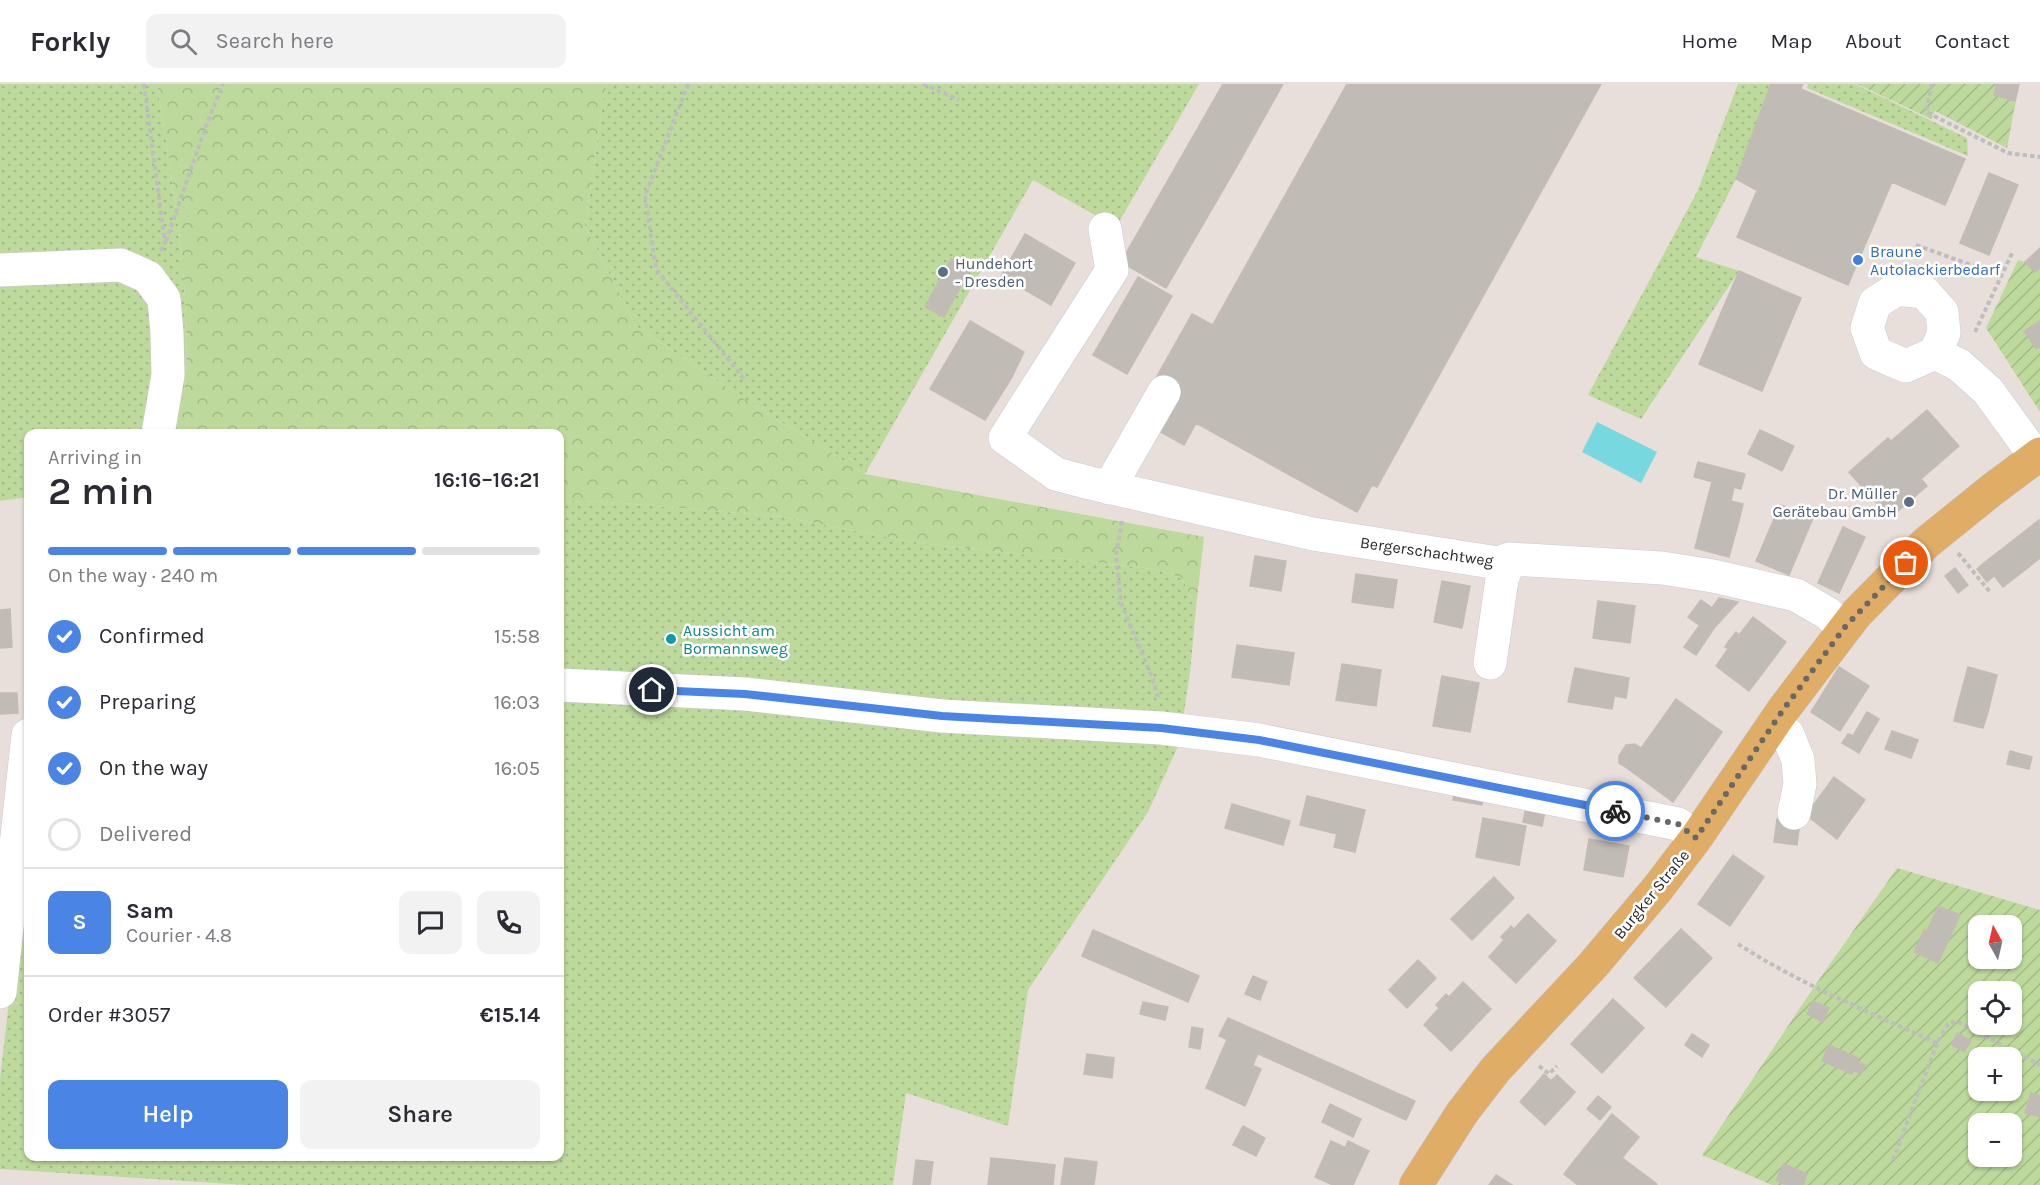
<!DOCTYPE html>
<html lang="en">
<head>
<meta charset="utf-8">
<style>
  body { margin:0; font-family:Karla,sans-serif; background:#f2f2f3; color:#2b2b33; height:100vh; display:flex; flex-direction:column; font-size:22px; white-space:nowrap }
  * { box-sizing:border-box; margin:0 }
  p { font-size:20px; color:#7c7c81 }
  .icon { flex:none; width:33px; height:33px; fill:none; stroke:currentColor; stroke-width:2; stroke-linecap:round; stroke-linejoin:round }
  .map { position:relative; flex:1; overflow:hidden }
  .side { position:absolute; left:24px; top:345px; width:540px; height:732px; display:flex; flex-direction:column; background:#fff; border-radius:12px; box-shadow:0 2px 4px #0004 }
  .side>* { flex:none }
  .needle { width:39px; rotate:352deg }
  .tools { position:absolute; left:1968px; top:831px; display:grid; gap:12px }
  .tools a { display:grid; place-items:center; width:54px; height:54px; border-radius:12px; background:#fff; box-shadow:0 2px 4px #0004; font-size:30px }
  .pin { position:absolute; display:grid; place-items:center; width:51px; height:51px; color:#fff; margin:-26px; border:3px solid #fff; border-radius:50%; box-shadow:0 2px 6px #0007 }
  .courier { position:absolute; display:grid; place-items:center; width:60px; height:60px; margin:-30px; border:4px solid #4a85e6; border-radius:50%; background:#fff; color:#222; box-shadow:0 2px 8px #0007 }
  .summary em { font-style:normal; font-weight:600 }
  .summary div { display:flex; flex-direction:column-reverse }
  .summary { display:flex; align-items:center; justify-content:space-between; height:102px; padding:0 24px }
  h1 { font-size:39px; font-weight:600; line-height:45px }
  .bar { display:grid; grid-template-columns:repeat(4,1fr); gap:9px 6px; align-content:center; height:72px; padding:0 24px }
  .bar i { height:8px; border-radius:4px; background:#e1e1e2 }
  .bar .current { background:#4a85e6 }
  .bar p { grid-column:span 4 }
  .line { display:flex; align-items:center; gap:15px; padding:0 24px; border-top:2px solid #e1e1e2 }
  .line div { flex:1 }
  .round { display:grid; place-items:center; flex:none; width:63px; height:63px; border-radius:12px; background:#f2f2f3 }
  ol { padding:0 24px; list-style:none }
  li { display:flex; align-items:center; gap:18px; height:66px }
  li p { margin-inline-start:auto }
  li .icon { padding:6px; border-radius:50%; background:#4a85e6; color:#fff; stroke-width:4 }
  li:last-child { color:#7c7c81 }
  li i { width:33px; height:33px; border:3px solid #e1e1e2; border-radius:50% }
  .button { display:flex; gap:12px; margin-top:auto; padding:12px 24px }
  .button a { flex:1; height:69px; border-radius:12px; background:#4a85e6; color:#fff; font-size:24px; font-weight:600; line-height:69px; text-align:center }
  .button a+a { background:#f2f2f3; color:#2b2b33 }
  header { display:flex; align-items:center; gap:36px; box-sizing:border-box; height:84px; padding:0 30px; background:#fff; border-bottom:2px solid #e1e1e2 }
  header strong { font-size:28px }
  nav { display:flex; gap:33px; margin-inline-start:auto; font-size:21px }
  .search { width:420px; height:54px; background:#f2f2f3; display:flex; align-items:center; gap:15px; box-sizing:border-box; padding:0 21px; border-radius:12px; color:#7c7c81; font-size:22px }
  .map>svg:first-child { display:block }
  .grass { fill:url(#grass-dots) }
  .forest { fill:url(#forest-crowns) }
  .garden { fill:url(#garden-furrows); fill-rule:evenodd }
  .water { fill:#77d8e0 }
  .building { fill:#c1bbb6; stroke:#c3bbb4; stroke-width:1.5 }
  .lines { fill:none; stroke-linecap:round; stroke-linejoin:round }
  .minor-casing { stroke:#c5cbd4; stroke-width:34 }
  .major-casing { stroke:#bebebe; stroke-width:34 }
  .path { stroke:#bebebe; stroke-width:4; stroke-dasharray:4.5 3; stroke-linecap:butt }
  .minor { stroke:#fff; stroke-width:33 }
  .major { stroke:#e0ad67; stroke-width:33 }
  .done { stroke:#6b6766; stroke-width:6; stroke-dasharray:0 10.8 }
  .route { stroke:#4a85e6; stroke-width:8 }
  .shop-dot { fill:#3f7fe0; stroke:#fff; stroke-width:2 }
  .service-dot { fill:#5c6f8a; stroke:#fff; stroke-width:2 }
  .culture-dot { fill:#0f9aa8; stroke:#fff; stroke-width:2 }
  .labels { text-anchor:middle; stroke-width:5; stroke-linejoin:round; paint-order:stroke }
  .shop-label { font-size:16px; fill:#366cbe; stroke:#fff; text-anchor:start }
  .service-label { font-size:16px; fill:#4e5e75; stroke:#fff; text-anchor:start }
  .street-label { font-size:16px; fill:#272727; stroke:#fff }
  .culture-label { font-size:16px; fill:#0d838f; stroke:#fff; text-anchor:start }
</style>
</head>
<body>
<header>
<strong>Forkly</strong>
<div class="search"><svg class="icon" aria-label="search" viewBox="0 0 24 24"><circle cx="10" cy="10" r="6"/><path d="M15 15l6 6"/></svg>Search here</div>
<nav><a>Home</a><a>Map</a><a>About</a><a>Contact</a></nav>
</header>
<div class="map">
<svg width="2040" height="1101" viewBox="0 0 2040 1101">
  <defs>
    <pattern id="grass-dots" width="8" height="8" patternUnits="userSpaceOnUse" patternTransform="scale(1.5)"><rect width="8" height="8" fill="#bdda9c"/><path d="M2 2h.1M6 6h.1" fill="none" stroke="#a2bb86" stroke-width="1.8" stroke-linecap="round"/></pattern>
    <pattern id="forest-crowns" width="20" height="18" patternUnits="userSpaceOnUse" patternTransform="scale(1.5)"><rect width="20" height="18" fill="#bdda9c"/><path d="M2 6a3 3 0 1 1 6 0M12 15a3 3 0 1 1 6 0" fill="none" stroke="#a2bb86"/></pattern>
    <pattern id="garden-furrows" width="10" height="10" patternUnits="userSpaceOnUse" patternTransform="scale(1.5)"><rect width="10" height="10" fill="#bdda9c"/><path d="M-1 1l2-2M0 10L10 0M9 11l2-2" fill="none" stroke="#a2bb86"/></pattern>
  </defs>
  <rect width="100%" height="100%" fill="#e8dfda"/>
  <!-- grass -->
  <path class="grass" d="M0,0H157C172,96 190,193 186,291C185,310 179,331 175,349L28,350V413L0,417Z
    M608,0H1199L1116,143L1033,96L865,390L738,311L636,242L585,142L604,10Z
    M1738,0H1771L1736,95L1696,173L1739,187L1641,335L1588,311L1697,108Z
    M1808,0H1855L1967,54L1968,72L1807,4Z
    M560,417L609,418L783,433L914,458L1154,485L1182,494L1196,524L1190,589L1179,660L1148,728L1028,906L1008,1042L906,1009L893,1101H246L0,1085V995L28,752V1072H560Z"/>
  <!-- forest -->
  <path class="forest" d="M157,0H608L604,10L585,142L636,242L738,311L865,390L1204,453L1196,524L1182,494L1154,485L914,458L783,433L609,418L560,417V350L175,349C179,331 185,310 186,291C190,193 172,96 157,0Z"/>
  <!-- garden -->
  <path class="garden" d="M1857,0H2019L2007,64L1935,27L1931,35Z
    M2040,164V328L1986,244L2018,176L2026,178Z
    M1897,784L2040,826V1101H1772L1702,1071L1814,903ZM1978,842H2012V874H1978ZM1978,908H2012V940H1978ZM1978,974H2012V1006H1978ZM1978,1040H2012V1072H1978Z"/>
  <!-- water -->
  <path class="water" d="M1597,338L1657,368L1641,399L1582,368Z"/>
  <!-- building -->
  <path class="building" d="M1223,0H1283L1237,82L1191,56Z
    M1347,0H1578L1344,421L1167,323Z
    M1578,0H1601L1377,403L1372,401L1359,394Z
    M1771,0H1803L1756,106L1736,95Z
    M1997,0H2019L2015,17L1994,11Z
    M1801,5L1965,75L1945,121L1892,98L1848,201L1737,153Z
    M1191,56L1237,82L1166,204L1121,178Z
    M1989,89L2018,101L1989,171L1960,159Z
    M1025,150L1075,179L1051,221L1001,192Z
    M2040,164V184L2035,188L2025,178Z
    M951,175L970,185L944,233L925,223Z
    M1739,187L1801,214L1762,307L1699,280Z
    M1138,193L1172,212L1127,290L1093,271Z
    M1192,230L1213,241L1177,306L1156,294Z
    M970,237L1024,268L1011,295L985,336L930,305Z
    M2040,237V263L2036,265L2024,247Z
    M1167,323L1196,339L1184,361L1155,345Z
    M1927,326L1959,362L1921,395L1927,402L1890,434L1849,388L1888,354L1891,357Z
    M1760,346L1794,362L1782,387L1748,370Z
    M1698,378L1745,390L1741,405L1694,393Z
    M1359,394L1372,401L1357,428L1344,421Z
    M1712,398L1734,403L1731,417L1743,420L1740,433L1705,424Z
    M1780,421L1797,427L1773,484L1756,477Z
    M1705,424L1740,433L1729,473L1695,464Z
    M1797,427L1813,434L1789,491L1773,484Z
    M2039,436L2040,474L2030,482L2011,458Z
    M1843,443L1865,453L1839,509L1818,499Z
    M2011,458L2030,482L2003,503L1984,479Z
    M1255,472L1286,477L1281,507L1250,502Z
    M1984,479L1994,492L1987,498L1977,485Z
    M1955,484L1968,501L1958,509L1945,492Z
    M1356,490L1397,496L1393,524L1352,518Z
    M1442,497L1470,502L1462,544L1434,538Z
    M1719,514L1738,518L1715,543L1704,535Z
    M1701,516L1712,524L1699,541L1688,533Z
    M1598,517L1635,522L1630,559L1593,554Z
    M10,525L12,563L0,564V526Z
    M1753,533L1786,558L1749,607L1716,582L1728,565L1725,563L1728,558L1736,548L1739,551Z
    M1704,535L1715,543L1696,571L1684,563Z
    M1237,561L1294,569L1289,601L1232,593Z
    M1342,580L1381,586L1376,622L1336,616Z
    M1839,583L1869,602L1840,647L1811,628Z
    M1968,583L1997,591L1988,628L1958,620Z
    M1575,584L1618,592L1612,625L1568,618Z
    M1442,592L1479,599L1470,648L1433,642Z
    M1618,592L1629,594L1626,614L1615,612Z
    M0,609H17L18,629L0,630Z
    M1676,615L1722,648L1673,718L1627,684Z
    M1958,620L1988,628L1983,644L1954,637Z
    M1867,628L1879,635L1859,669L1842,659L1848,650L1853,652Z
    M1892,647L1918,656L1911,674L1885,665Z
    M1635,660L1641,664L1627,684L1619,679V672L1626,661Z
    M2010,667L2032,673L2029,685L2007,680Z
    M1834,693L1865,716L1837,755L1806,731Z
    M1455,704L1484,709L1482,721L1453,716Z
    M1307,712L1365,726L1358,755L1300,741Z
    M1527,719L1546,723L1542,742L1523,738Z
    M1232,720L1290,737L1283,761L1225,744Z
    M1483,734L1526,742L1519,781L1476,773Z
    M1777,735L1800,738L1797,761L1774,758Z
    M1337,750L1358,755L1355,768L1334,763Z
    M1589,755L1629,762L1623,793L1584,786Z
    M1733,771L1764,793L1730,842L1698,820Z
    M1494,793L1514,814L1472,856L1451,835Z
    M1938,822L1960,831L1938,879L1914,868L1924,846L1927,847Z
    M1528,830L1556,857L1516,899L1489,873L1504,856L1501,853L1511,842L1514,845Z
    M1993,832L2008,838L2006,842H1989Z
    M1681,845L1712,874L1666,923L1634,894Z
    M1093,846L1199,892L1188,918L1082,872Z
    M1418,876L1436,894L1407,924L1389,906Z
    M1253,892L1267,898L1260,916L1245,910Z
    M1463,898L1491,925L1451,967L1424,941L1439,924L1436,921L1446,910L1449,913Z
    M1613,915L1644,944L1602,989L1571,960Z
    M1813,917L1829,924L1823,938L1807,930Z
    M1143,918L1168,923L1165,936L1140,930Z
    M1228,934L1271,953L1263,972L1219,952Z
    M1192,943L1203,945L1200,965L1189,963Z
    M1958,949L1971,957L1964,968L1951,960Z
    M1692,950L1709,961L1702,973L1685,961Z
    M1271,953L1415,1017L1406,1036L1263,972Z
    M1227,956L1258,969L1253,981L1222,967Z
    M1829,961L1858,974L1857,978L1865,981L1861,990L1853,986L1852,990L1822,977Z
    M1222,967L1261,985L1245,1022L1206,1004Z
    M1087,970L1114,974L1112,994L1084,990Z
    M1544,990L1570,1014L1545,1041L1520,1018Z
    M1557,991L1575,1008L1570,1014L1551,997Z
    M2031,1009L2040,1012V1033L2025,1029Z
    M1598,1012L1611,1023L1600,1036L1587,1025Z
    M1330,1020L1361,1035L1353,1053L1322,1038Z
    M1612,1030L1639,1053L1622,1074L1613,1067L1598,1088L1577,1073Z
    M1243,1042L1265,1054L1256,1072L1233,1061Z
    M1331,1057L1366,1073L1353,1101H1333L1315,1093Z
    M1348,1057L1369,1067L1366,1073L1345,1064Z
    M1613,1067L1657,1100L1656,1101H1589Z
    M1577,1073L1598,1088L1589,1101H1578L1564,1090Z
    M991,1074L1011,1076L1008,1101H988Z
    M1065,1074L1097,1078L1094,1101H1061Z
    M916,1076L933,1078L930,1101H913Z
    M1011,1076L1055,1081L1053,1101H1008Z
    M1784,1080L1807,1090L1803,1101H1787L1776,1096Z
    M1496,1091L1512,1101H1489Z"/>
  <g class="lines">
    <!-- minor casing -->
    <g class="minor-casing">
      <path id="minor" d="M1105,145L1112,186L1005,354L1056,390L1090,399L1313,450L1498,479L1510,475L1662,484L1713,492L1796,511L1827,529L1845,544
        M0,186L121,181L148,193L164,215L167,249L168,291L158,350
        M1897,205L1924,208L1942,228L1944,249L1935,269L1906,282L1876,269L1867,244L1873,225L1875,219Z
        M1935,269L1959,281L1988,307L2036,373
        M1109,404L1164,308
        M1490,579L1502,495L1510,475
        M560,601L745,610L942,632L1161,644L1259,656L1678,740L1696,754
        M1772,642L1788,651L1798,676L1800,700L1794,729
        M0,908L28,651"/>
    </g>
    <!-- major casing -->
    <g class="major-casing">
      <path id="major" d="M1416,1101L1462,1029L1495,986L1593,881L1658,804L1696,754L1783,626L1856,530L1926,459L1993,405L2040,370"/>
    </g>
    <!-- path -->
    <path class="path" d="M144,0L165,159L160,168
      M688,0L645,112L656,185L744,295
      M923,0L959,16
      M1932,0L1926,28L2008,69L2040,73
      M166,157L206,42L223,0
      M1916,161L1974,182
      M1975,248L2013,167
      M1122,437L1116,471L1121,519L1152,593L1158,613
      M1958,469L1990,508
      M1738,860C1800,900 1869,928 1937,959
      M1539,982L1549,990L1557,982
      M1893,1076L1937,959L1948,940L1956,937L2040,981"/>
    <!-- minor -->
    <use href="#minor" class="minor"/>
    <!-- major -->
    <use href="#major" class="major"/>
  </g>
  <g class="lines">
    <!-- done -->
    <path class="done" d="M1615,727L1678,740L1696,754L1783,626L1845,543L1906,479"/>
    <!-- route -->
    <path class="route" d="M652,606L745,610L942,632L1161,644L1259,656L1615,727"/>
  </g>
  <!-- markers -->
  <circle class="shop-dot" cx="1858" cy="176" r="6"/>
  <g class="service-dot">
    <circle cx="943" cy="188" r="6"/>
    <circle cx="1909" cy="418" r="6"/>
  </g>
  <circle class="culture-dot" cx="671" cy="555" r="6"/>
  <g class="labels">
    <!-- shop labels -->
    <g class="shop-label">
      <text x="1870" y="173">Braune<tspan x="1870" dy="18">Autolackierbedarf</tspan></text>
    </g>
    <!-- service labels -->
    <g class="service-label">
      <text x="955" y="185">Hundehort<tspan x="955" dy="18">- Dresden</tspan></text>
      <text x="1897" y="415" text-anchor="end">Dr. Müller<tspan x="1897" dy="18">Gerätebau GmbH</tspan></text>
    </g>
    <!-- street labels -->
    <g class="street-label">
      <text transform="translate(1427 467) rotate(8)" y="6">Bergerschachtweg</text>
      <text transform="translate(1651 810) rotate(-51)" y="6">Burgker Straße</text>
    </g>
    <!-- culture labels -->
    <g class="culture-label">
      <text x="683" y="552">Aussicht am<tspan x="683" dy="18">Bormannsweg</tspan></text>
    </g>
  </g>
</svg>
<div class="tools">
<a><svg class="needle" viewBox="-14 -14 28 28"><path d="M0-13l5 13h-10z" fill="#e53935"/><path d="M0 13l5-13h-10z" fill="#7c7c81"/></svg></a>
<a><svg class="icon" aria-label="locate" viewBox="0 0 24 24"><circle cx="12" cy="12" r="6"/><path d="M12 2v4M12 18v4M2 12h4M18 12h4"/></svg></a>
<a>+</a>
<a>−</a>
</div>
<div class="pin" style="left:1906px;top:479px;background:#ea580c"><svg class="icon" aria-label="bag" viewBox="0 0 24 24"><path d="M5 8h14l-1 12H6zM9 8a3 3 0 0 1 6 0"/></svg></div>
<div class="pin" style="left:652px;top:606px;background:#1f2937"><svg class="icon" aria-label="home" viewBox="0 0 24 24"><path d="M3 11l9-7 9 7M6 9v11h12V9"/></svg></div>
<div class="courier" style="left:1615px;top:727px"><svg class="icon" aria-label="bike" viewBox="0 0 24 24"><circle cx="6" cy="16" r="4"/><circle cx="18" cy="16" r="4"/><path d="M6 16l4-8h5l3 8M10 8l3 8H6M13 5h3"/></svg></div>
<section class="side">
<div class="summary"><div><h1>2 min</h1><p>Arriving in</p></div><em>16:16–16:21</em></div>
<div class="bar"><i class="current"></i><i class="current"></i><i class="current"></i><i></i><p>On the way · 240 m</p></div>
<ol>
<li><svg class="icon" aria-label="check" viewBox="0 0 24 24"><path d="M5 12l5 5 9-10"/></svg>Confirmed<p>15:58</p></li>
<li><svg class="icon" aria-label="check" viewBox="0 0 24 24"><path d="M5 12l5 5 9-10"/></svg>Preparing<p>16:03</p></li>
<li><svg class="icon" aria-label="check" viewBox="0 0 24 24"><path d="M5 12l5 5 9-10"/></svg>On the way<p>16:05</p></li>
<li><i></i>Delivered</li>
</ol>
<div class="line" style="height:108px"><b class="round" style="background:#4a85e6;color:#fff">S</b><div><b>Sam</b><p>Courier · 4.8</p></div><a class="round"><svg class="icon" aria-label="chat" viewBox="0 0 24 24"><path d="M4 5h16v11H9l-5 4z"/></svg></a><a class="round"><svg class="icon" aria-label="phone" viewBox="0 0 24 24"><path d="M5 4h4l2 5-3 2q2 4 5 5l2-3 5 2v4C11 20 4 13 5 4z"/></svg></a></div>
<div class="line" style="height:78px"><div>Order #3057</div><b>€15.14</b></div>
<div class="button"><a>Help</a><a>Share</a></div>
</section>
</div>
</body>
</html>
